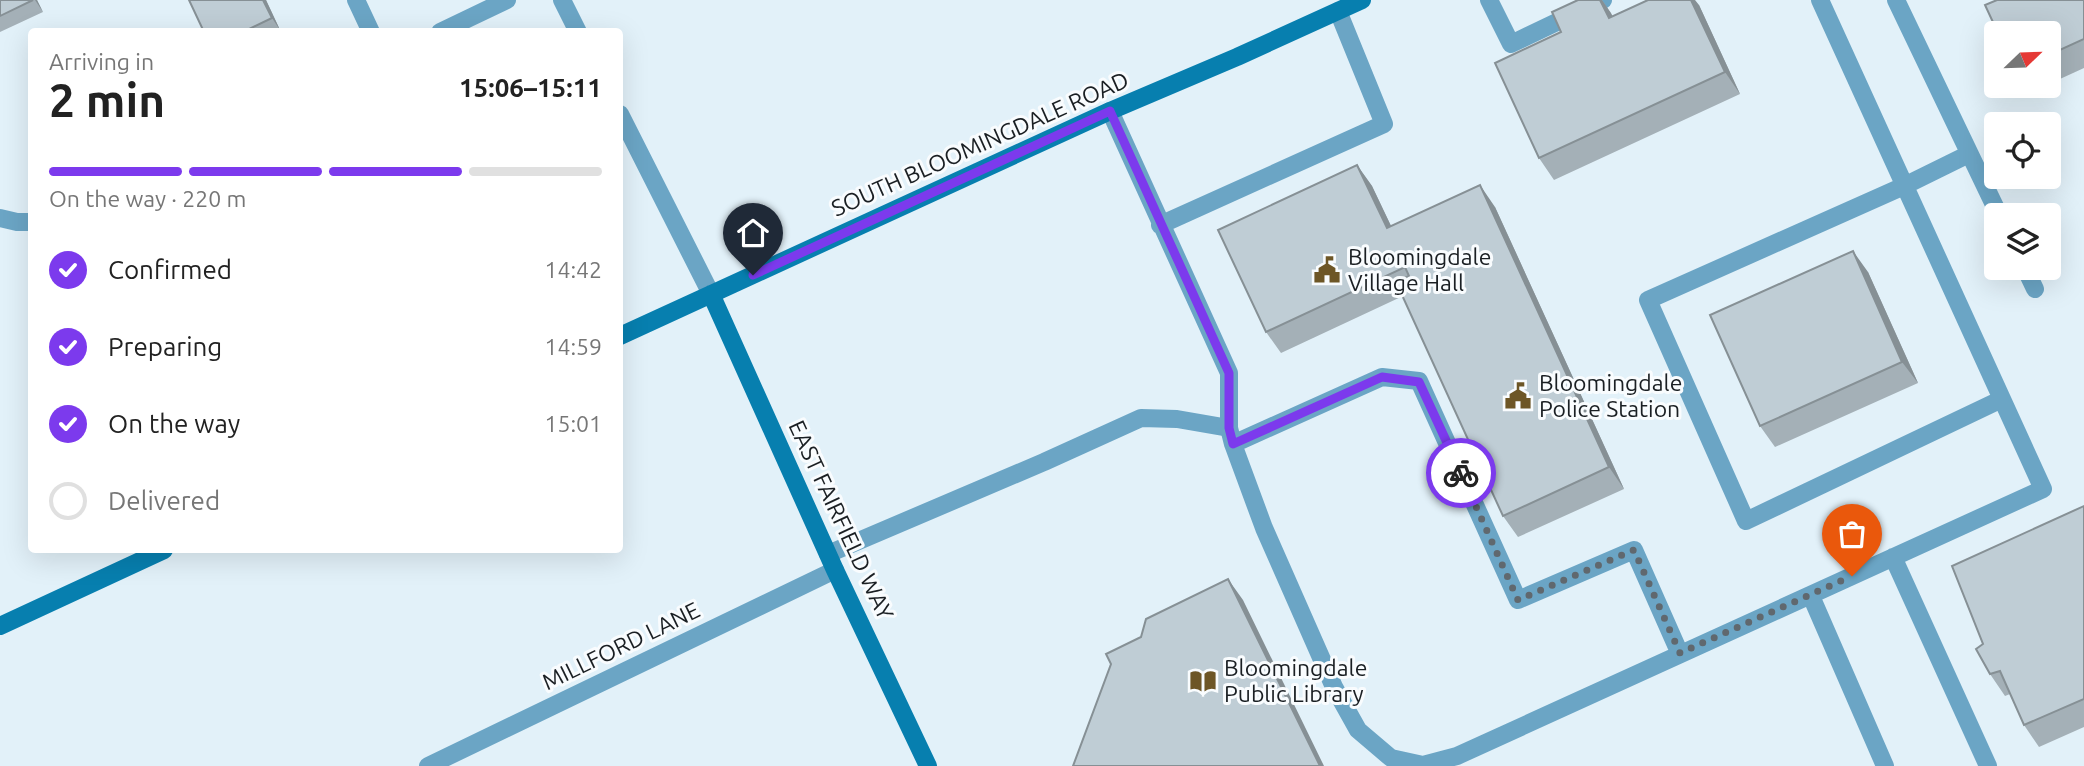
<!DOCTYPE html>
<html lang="en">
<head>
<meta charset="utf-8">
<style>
  body { margin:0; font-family:Ubuntu,sans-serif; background:#f2f2f2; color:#222; height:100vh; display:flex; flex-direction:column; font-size:26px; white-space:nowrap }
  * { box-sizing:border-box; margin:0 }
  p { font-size:23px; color:#767676 }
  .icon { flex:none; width:38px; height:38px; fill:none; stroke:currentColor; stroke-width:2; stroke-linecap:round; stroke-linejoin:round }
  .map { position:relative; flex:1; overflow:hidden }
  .drawer { position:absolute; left:28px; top:28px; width:595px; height:525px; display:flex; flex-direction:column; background:#fff; border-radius:7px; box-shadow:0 7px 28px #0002 }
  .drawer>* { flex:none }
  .needle { width:46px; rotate:67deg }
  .tools { position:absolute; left:1984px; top:21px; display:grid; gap:14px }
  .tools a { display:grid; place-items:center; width:77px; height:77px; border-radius:7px; background:#fff; box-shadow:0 7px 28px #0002; font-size:35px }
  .pin { position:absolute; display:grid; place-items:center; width:60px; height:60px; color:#fff; margin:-72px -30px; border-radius:50% 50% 50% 0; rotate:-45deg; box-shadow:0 0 7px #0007 }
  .pin .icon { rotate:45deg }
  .courier { position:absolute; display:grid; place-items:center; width:70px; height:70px; margin:-35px; border:5px solid #7c3aed; border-radius:50%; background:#fff; color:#222; box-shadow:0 2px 9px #0007 }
  .head em { font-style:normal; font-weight:700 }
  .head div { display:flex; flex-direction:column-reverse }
  .head { display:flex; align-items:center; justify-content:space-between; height:119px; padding:0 21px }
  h1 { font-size:46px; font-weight:700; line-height:52px }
  .bar { display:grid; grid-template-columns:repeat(4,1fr); gap:10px 7px; align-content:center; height:84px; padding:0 21px }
  .bar i { height:9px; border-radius:5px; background:#e0e0e0 }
  .bar .active { background:#7c3aed }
  .bar p { grid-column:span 4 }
  ol { padding:0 21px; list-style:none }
  li { display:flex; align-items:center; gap:21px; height:77px }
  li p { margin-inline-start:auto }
  li .icon { padding:7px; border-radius:50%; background:#7c3aed; color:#fff; stroke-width:4 }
  li:last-child { color:#767676 }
  li i { width:38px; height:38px; border:4px solid #e0e0e0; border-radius:50% }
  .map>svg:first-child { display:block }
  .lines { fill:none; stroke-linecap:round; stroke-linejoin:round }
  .lane { stroke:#6ba5c5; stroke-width:18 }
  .street { stroke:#6ba5c5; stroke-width:18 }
  .secondary { stroke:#077faf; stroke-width:18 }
  .wall { fill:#a4b0b7 }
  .shaded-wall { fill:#869095 }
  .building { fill:#bfcdd5; stroke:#869095; stroke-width:2 }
  .done { stroke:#60686e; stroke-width:7; stroke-dasharray:0 12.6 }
  .route { stroke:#7c3aed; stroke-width:9 }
  .labels { text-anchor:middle; stroke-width:6; stroke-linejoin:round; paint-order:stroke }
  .street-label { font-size:23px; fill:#1a1f23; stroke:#f9fcfe }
  .poi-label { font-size:23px; fill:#1a1f23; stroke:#f9fcfe; text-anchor:start }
</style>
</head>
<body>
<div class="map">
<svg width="2084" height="766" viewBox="0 0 2084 766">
  <rect width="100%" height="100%" fill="#e2f1f9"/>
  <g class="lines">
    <!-- lane -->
    <path class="lane" d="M1489,0L1511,44L1603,0
      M1896,0L1999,215
      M1110,111L1229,373V428L1233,444L1264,528L1334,687L1358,730L1391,758L1423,765L1457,756L2043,489L1820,0
      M1969,154L1904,186L1648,300L1746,521L2002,399
      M1160,225L1384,124L1338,11
      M2025,268L2035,289
      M1233,444L1382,377L1419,381L1518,600L1634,550L1680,654
      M1893,557L1988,766
      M1811,596L1885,766"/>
    <!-- street -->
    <path class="street" d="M356,0L371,32
      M562,0L578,32
      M440,32L507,0
      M620,114L711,294
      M0,218L17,222H32
      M828,554L1044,462L1141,418L1177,419L1229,428
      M428,766L835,570"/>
    <!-- secondary -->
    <path class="secondary" d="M711,294L835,570L928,766
      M620,336L1110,111L1237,57L1362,0
      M0,626L164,550"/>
  </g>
  <!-- wall -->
  <path class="wall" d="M0,0H37L43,12L0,32Z
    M266,0L280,30L277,32H204Z
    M1578,0H1602L1613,17L1699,5L1740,94L1554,180L1539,158L1561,32Z
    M2084,0V68L2049,84V33Z
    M2026,86H2045L2031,93Z
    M1357,165L1372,186L1391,226L1495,207L1624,489L1518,537L1503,516L1403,296L1281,353L1266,332Z
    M1868,272L1918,383L1775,447L1760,426Z
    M2084,506V727L2039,747L2024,725L2010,694L2005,696L1990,674L1983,644Z"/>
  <!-- shaded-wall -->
  <path class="shaded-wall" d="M35,0H37L43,12Z
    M263,0H266L280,30L272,18Z
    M1600,0H1602L1611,13L1624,40L1609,18Z
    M1691,0H1695L1699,5L1740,94L1725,72Z
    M1357,165L1372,186L1402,249L1387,228Z
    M1480,185L1495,207L1624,489L1609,467Z
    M1853,251L1868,272L1918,383L1902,362Z
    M1228,579L1243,600L1324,766H1320Z"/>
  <!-- building -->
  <path class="building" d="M0,0H33L0,16Z
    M189,0H263L272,18L243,32H204Z
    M1578,0H1600L1609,18L1648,0H1691L1725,72L1539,158L1495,63L1561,32L1552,12Z
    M1997,0H2084V39L2049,55V33H1998L1985,5Z
    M1357,165L1387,228L1480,185L1609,467L1503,516L1396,282L1409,276L1405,267L1266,332L1218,230Z
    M1853,251L1902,362L1760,426L1710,315Z
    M2084,506V699L2024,725L2000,671L1990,674L1976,649L1983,644L1952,566Z
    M1228,579L1320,766H1073L1111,664L1106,654L1141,637L1146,619Z"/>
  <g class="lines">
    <!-- done -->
    <path class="done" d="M1461,473L1518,600L1634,550L1680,653L1852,576"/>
    <!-- route -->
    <path class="route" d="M753,275L1110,111L1229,373V428L1233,444L1382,377L1419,382L1461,473"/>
  </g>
  <!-- icons -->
  <defs>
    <g id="civic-bare" transform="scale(2.1)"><path d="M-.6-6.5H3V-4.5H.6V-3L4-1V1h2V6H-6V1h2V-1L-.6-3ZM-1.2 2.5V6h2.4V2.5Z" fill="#6d5626" stroke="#f9fcfe" stroke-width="2.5" paint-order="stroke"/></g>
    <g id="library-bare" transform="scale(2.1)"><path d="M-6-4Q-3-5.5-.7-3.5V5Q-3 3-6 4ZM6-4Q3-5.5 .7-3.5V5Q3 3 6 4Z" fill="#6d5626" stroke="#f9fcfe" stroke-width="2.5" paint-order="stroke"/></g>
  </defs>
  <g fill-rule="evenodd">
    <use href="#civic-bare" x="1327" y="270"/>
    <use href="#civic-bare" x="1518" y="396"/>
    <use href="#library-bare" x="1203" y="681"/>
  </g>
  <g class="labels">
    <!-- street labels -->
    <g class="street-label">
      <text transform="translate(980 144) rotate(-24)" y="8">SOUTH BLOOMINGDALE ROAD</text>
      <text transform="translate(841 520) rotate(65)" y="8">EAST FAIRFIELD WAY</text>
      <text transform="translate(621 646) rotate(-26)" y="8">MILLFORD LANE</text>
    </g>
    <!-- poi labels -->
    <g class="poi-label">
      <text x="1348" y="265">Bloomingdale<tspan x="1348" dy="26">Village Hall</tspan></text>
      <text x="1539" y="391">Bloomingdale<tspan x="1539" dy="26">Police Station</tspan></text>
      <text x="1224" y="676">Bloomingdale<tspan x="1224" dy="26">Public Library</tspan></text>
    </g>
  </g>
</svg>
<div class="tools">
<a><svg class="needle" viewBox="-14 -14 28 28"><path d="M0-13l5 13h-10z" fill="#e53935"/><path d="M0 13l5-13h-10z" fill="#767676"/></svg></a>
<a><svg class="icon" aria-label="locate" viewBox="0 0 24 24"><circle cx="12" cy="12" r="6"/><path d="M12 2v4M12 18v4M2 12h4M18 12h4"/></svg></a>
<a><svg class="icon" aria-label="layers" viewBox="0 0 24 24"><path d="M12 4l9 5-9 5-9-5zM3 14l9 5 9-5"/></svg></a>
</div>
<div class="pin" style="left:1852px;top:576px;background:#ea580c"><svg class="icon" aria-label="bag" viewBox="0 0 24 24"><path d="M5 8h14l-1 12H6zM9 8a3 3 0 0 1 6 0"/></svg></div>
<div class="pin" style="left:753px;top:275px;background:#1f2937"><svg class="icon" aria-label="home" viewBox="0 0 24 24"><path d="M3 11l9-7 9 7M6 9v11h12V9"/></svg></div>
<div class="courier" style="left:1461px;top:473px"><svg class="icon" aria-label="bike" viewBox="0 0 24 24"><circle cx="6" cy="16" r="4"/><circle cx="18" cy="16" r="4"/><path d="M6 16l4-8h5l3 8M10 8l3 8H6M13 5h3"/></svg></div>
<section class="drawer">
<div class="head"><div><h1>2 min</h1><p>Arriving in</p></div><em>15:06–15:11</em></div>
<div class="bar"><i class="active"></i><i class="active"></i><i class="active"></i><i></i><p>On the way · 220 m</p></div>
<ol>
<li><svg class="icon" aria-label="check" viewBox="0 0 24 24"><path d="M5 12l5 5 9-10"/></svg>Confirmed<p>14:42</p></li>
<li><svg class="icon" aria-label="check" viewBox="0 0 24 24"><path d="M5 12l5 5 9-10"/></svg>Preparing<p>14:59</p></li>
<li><svg class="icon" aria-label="check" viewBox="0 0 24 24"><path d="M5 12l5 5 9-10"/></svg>On the way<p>15:01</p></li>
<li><i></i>Delivered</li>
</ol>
</section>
</div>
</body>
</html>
